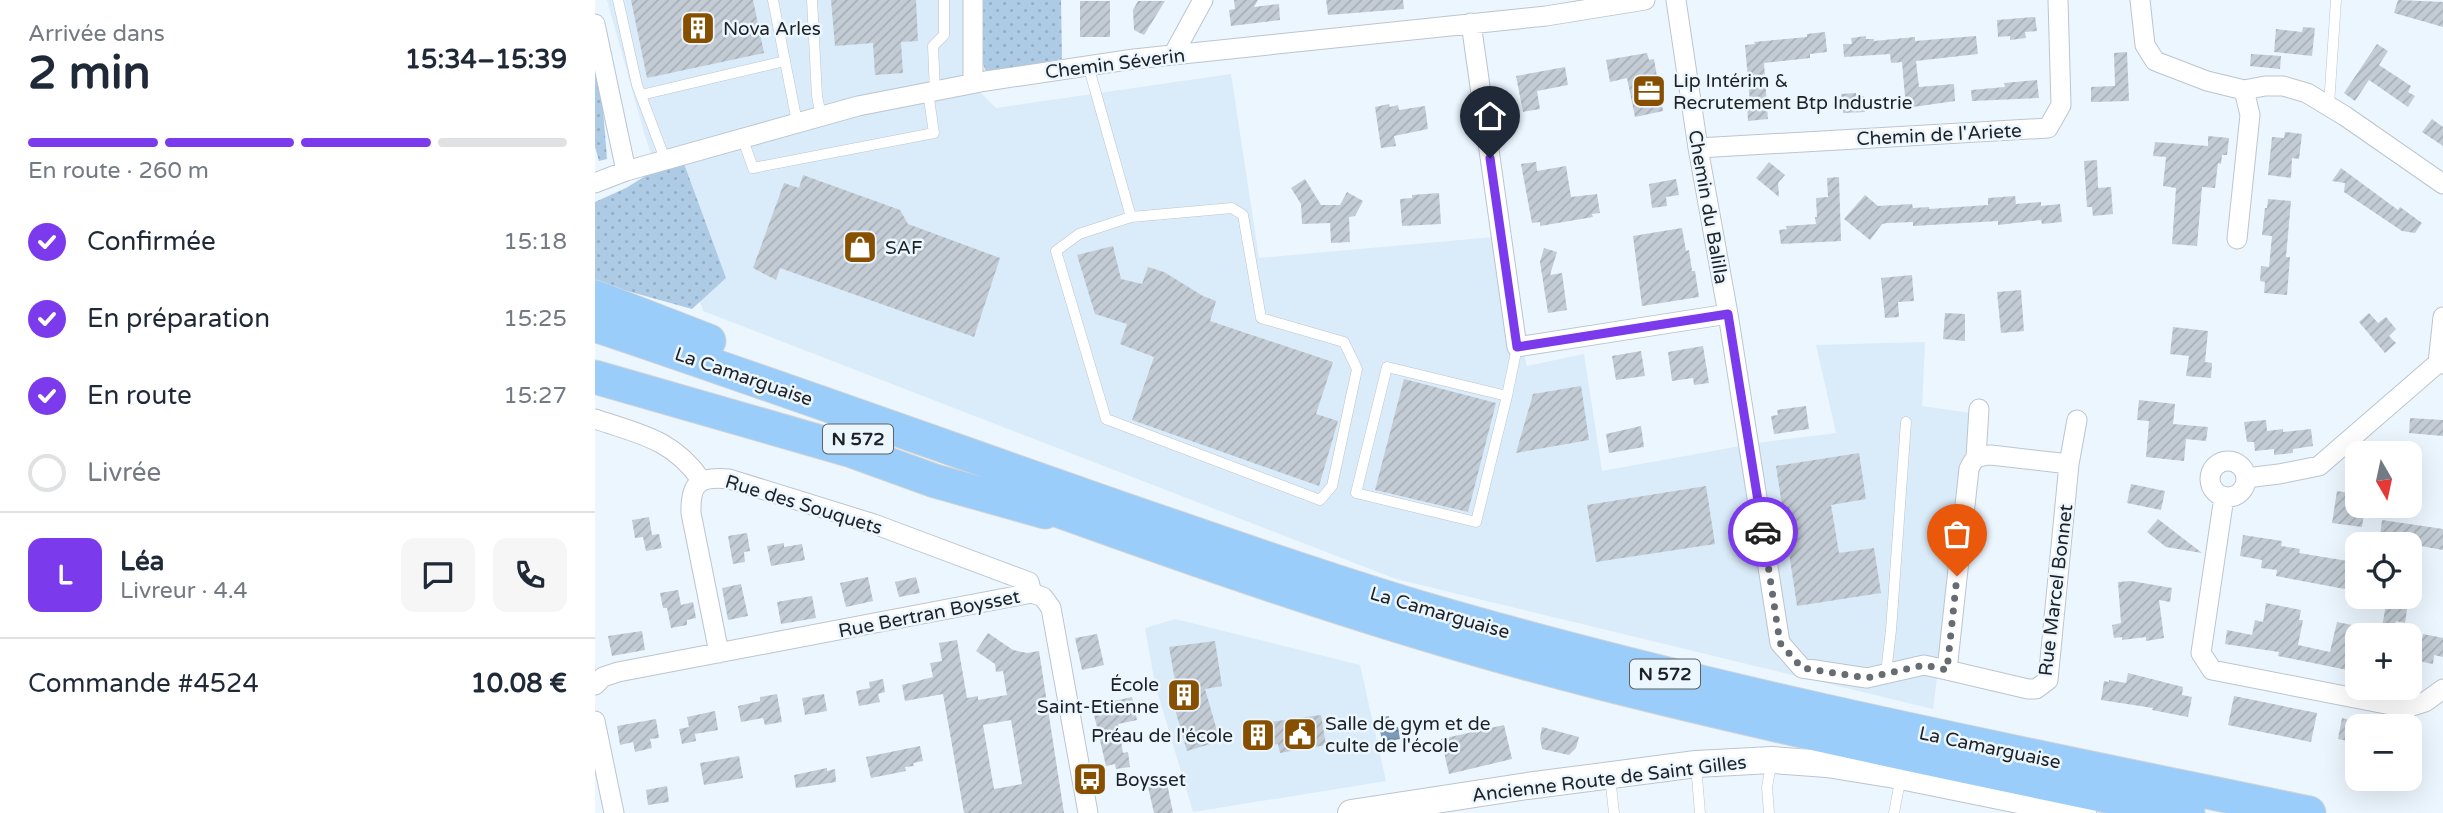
<!DOCTYPE html>
<html lang="fr">
<head>
<meta charset="utf-8">
<style>
  body { margin:0; font-family:"Varela Round",sans-serif; background:#f6f6f7; color:#1f2937; height:100vh; display:flex; flex-direction:column; font-size:26px; white-space:nowrap }
  * { box-sizing:border-box; margin:0 }
  p { font-size:23px; color:#747a83 }
  .icon { flex:none; width:38px; height:38px; fill:none; stroke:currentColor; stroke-width:2; stroke-linecap:round; stroke-linejoin:round }
  .map { position:relative; flex:1; overflow:hidden }
  .panel { display:flex; flex-direction:column; background:#fff; width:595px }
  .panel>* { flex:none }
  .needle { width:46px; rotate:171deg }
  .controls { position:absolute; left:1750px; top:441px; display:grid; gap:14px }
  .controls a { display:grid; place-items:center; width:77px; height:77px; border-radius:14px; background:#fff; box-shadow:0 7px 28px #0002; font-size:35px }
  .pin { position:absolute; display:grid; place-items:center; width:60px; height:60px; color:#fff; margin:-72px -30px; border-radius:50% 50% 50% 0; rotate:-45deg; box-shadow:0 0 7px #0007 }
  .pin .icon { rotate:45deg }
  .courier { position:absolute; display:grid; place-items:center; width:70px; height:70px; margin:-35px; border:5px solid #7c3aed; border-radius:50%; background:#fff; color:#222; box-shadow:0 2px 9px #0007 }
  .head em { font-style:normal; font-weight:700 }
  .head div { display:flex; flex-direction:column-reverse }
  .head { display:flex; align-items:center; justify-content:space-between; height:119px; padding:0 28px }
  h1 { font-size:46px; font-weight:700; line-height:52px }
  .bar { display:grid; grid-template-columns:repeat(4,1fr); gap:10px 7px; align-content:center; height:84px; padding:0 28px }
  .bar i { height:9px; border-radius:5px; background:#e0e1e3 }
  .bar .on { background:#7c3aed }
  .bar p { grid-column:span 4 }
  .line { display:flex; align-items:center; gap:18px; padding:0 28px; border-top:2px solid #e0e1e3 }
  .line div { flex:1 }
  .round { display:grid; place-items:center; flex:none; width:74px; height:74px; border-radius:14px; background:#f6f6f7 }
  ol { padding:0 28px; list-style:none }
  li { display:flex; align-items:center; gap:21px; height:77px }
  li p { margin-inline-start:auto }
  li .icon { padding:7px; border-radius:50%; background:#7c3aed; color:#fff; stroke-width:4 }
  li:last-child { color:#747a83 }
  li i { width:38px; height:38px; border:4px solid #e0e1e3; border-radius:50% }
  main { display:flex; flex:1; min-height:0 }
  .map>svg:first-child { display:block }
  .built { fill:#daebf9 }
  .grass { fill:url(#grass-dots) }
  .water { fill:url(#water-rules) }
  .building { fill:url(#building-hatch); fill-rule:evenodd }
  .lines { fill:none; stroke-linecap:round; stroke-linejoin:round }
  .lane-casing { stroke:#bcc5ce; stroke-width:11 }
  .street-casing { stroke:#bcc5ce; stroke-width:21 }
  .secondary-casing { stroke:#bcc5ce; stroke-width:28 }
  .highway-casing { stroke:#d2d3d3; stroke-width:35 }
  .lane { stroke:#fff; stroke-width:10 }
  .street { stroke:#fff; stroke-width:19 }
  .secondary { stroke:#fff; stroke-width:26 }
  .highway { stroke:#9acdfa; stroke-width:33 }
  .done { stroke:#666c71; stroke-width:7; stroke-dasharray:0 12.6 }
  .route { stroke:#7c3aed; stroke-width:9 }
  .labels { text-anchor:middle; stroke-width:5; stroke-linejoin:round; paint-order:stroke }
  .shield { fill:#ecf6ff; stroke:#5c6266; stroke-width:2 }
  .shield-label { font-size:18px; font-weight:bold; fill:#1e2225 }
  .poi-label { font-size:19px; fill:#1e2225; stroke:#ecf6ff; text-anchor:start }
  .street-label { font-size:19px; fill:#1e2225; stroke:#ecf6ff }
</style>
</head>
<body>
<main>
<section class="panel">
<div class="head"><div><h1>2 min</h1><p>Arrivée dans</p></div><em>15:34–15:39</em></div>
<div class="bar"><i class="on"></i><i class="on"></i><i class="on"></i><i></i><p>En route · 260 m</p></div>
<ol>
<li><svg class="icon" aria-label="check" viewBox="0 0 24 24"><path d="M5 12l5 5 9-10"/></svg>Confirmée<p>15:18</p></li>
<li><svg class="icon" aria-label="check" viewBox="0 0 24 24"><path d="M5 12l5 5 9-10"/></svg>En préparation<p>15:25</p></li>
<li><svg class="icon" aria-label="check" viewBox="0 0 24 24"><path d="M5 12l5 5 9-10"/></svg>En route<p>15:27</p></li>
<li><i></i>Livrée</li>
</ol>
<div class="line" style="height:126px"><b class="round" style="background:#7c3aed;color:#fff">L</b><div><b>Léa</b><p>Livreur · 4.4</p></div><a class="round"><svg class="icon" aria-label="chat" viewBox="0 0 24 24"><path d="M4 5h16v11H9l-5 4z"/></svg></a><a class="round"><svg class="icon" aria-label="phone" viewBox="0 0 24 24"><path d="M5 4h4l2 5-3 2q2 4 5 5l2-3 5 2v4C11 20 4 13 5 4z"/></svg></a></div>
<div class="line" style="height:91px"><div>Commande #4524</div><b>10.08 €</b></div>
</section>
<div class="map">
<svg width="1848" height="813" viewBox="0 0 1848 813">
  <defs>
    <pattern id="grass-dots" width="8" height="8" patternUnits="userSpaceOnUse" patternTransform="scale(1.75)"><rect width="8" height="8" fill="#aecbe5"/><path d="M2 2h.1M6 6h.1" fill="none" stroke="#95aec4" stroke-width="1.8" stroke-linecap="round"/></pattern>
    <pattern id="water-rules" width="6" height="5" patternUnits="userSpaceOnUse" patternTransform="scale(1.75)"><rect width="6" height="5" fill="#7c9bb7"/><path d="M0 2.5h6" fill="none" stroke="#657e95"/></pattern>
    <pattern id="building-hatch" width="6" height="6" patternUnits="userSpaceOnUse" patternTransform="scale(1.75)"><rect width="6" height="6" fill="#c3ccd5"/><path d="M-1 1l2-2M0 6l6-6M5 7l2-2" fill="none" stroke="#a7afb7"/></pattern>
  </defs>
  <rect width="100%" height="100%" fill="#ecf6ff"/>
  <!-- built -->
  <path class="built" d="M12,0H369L368,75L401,108L636,74L664,258L899,237L932,366L989,354L1007,471L1162,443L1241,433L1221,345L1330,342L1327,406L1376,413L1338,709L801,579L108,311L50,136Z
    M580,619L765,665L791,781L598,812L560,684L550,628Z"/>
  <!-- grass -->
  <path class="grass" d="M385,0H466L467,59L391,72L386,58Z
    M0,59L8,109L12,159L4,161L0,147Z
    M88,161L131,278L97,309L0,282V202L31,188L52,175Z"/>
  <!-- water -->
  <path class="water" d="M794,716L796,728L803,727L805,739L787,742L783,718Z"/>
  <!-- building -->
  <path class="building" d="M36,0H158L169,53L52,78Z
    M236,0H321L323,41L306,42L308,73L280,75L278,43L240,46Z
    M639,0H663L659,7L684,4L685,20L636,26L634,10L640,9Z
    M731,0H808L809,9L733,15Z
    M1803,0L1848,2V27L1799,13Z
    M485,1H515V37H485Z
    M543,1H570L549,35L539,30L538,10Z
    M1440,17L1442,31L1430,32L1431,38L1415,40V36L1403,37L1402,20Z
    M1708,27L1720,28L1717,56L1679,52L1681,29L1707,32Z
    M1230,32L1232,52L1215,54V58L1169,63L1173,119L1153,121L1152,103H1155L1150,45L1160,44L1159,42L1212,37V34Z
    M1271,36V39H1279V41L1320,37V41L1381,36L1383,54L1321,61L1324,87L1359,84L1360,101L1311,108L1307,62L1296,63L1295,54L1249,57L1248,44H1257L1256,38Z
    M1782,44L1793,51L1784,65L1816,86L1813,92L1820,96L1813,107L1774,80L1760,101L1749,93Z
    M1532,52L1534,101L1496,102V87L1520,86L1519,53Z
    M1052,53L1054,60L1059,59L1068,111L1040,117L1032,78L1015,82L1011,60Z
    M1656,54L1686,56L1685,69L1655,66Z
    M970,67L973,85L942,91L945,109L928,112L921,76Z
    M1442,80L1444,98L1377,101L1376,90L1410,87L1409,83Z
    M1261,93V97L1269,96L1270,112L1248,113L1246,94Z
    M794,104L795,107L803,105L804,110L830,106L833,129L799,136L801,146L786,148L780,107Z
    M1837,119L1848,127V146L1827,132Z
    M1690,132L1707,134L1704,159L1697,158L1696,178L1673,175L1677,137L1689,138Z
    M1613,136L1634,138L1632,155H1627L1626,164L1623,163L1620,188L1607,187L1602,246L1577,244L1581,188L1568,186L1571,157L1558,156L1560,142L1613,146Z
    M1502,160L1503,188L1516,187L1518,214L1498,216L1497,207H1492L1489,161Z
    M941,162L942,171L971,166L976,197L1002,194L1005,213L997,214L998,217L945,226V222L937,223L926,164Z
    M1174,162L1190,175L1183,183L1184,197L1161,178Z
    M1746,168L1803,210L1805,207L1827,223L1820,233L1807,231L1749,192L1750,183L1737,181Z
    M208,175L305,210L313,224L405,258L379,337L185,268L181,280L158,268L189,183L204,188Z
    M1244,177L1246,241L1186,244L1184,230L1192,229L1191,226L1221,224L1220,217H1222L1221,198L1233,197L1232,178Z
    M710,179L726,205H745L752,192L768,201L760,216L754,217L755,242L736,243L735,223L707,224L706,204L696,188Z
    M1081,179L1084,195L1071,197L1072,206L1057,208L1054,184Z
    M844,193L846,224L807,226L805,199L817,198V195Z
    M1270,195L1283,206L1317,204L1318,208L1334,207V209L1393,205V198L1420,196L1421,204L1446,202V206L1465,204L1467,222L1447,224L1446,220L1403,225V221L1318,226V222L1292,223L1287,224L1275,240L1249,219Z
    M1673,199L1696,201L1691,257H1695L1692,295L1669,293L1670,282L1665,281L1666,266L1674,267L1677,236L1667,235L1670,208H1672Z
    M1087,228L1091,251L1094,250L1097,271H1100L1104,297L1047,306L1038,236Z
    M518,246L526,279L547,284L553,267L569,272L608,296L621,301L615,321L738,362L721,414L743,421L724,486L537,420L559,357L525,344L532,324L500,314L482,255Z
    M949,248L962,252L955,275L967,273L972,310L953,313L945,262Z
    M1317,275L1319,301L1303,302L1304,317L1290,318L1286,278Z
    M1426,290L1429,331L1406,333L1402,292Z
    M1350,313L1370,314V341L1348,339Z
    M1774,313L1783,323L1791,317L1801,329L1794,336L1801,343L1790,353L1764,322Z
    M1578,327L1613,331L1610,362L1617,363L1616,378L1591,376L1594,356L1575,354Z
    M1108,346L1114,383L1099,385L1098,378L1077,381L1073,352Z
    M1046,351L1050,376L1021,380L1017,356Z
    M809,379L901,403L873,512L780,490Z
    M986,386L994,440L921,453L938,394Z
    M1544,400L1580,404L1578,424L1613,427L1611,441L1591,439L1589,461L1551,457L1554,421L1542,420Z
    M1211,406L1214,429L1179,434L1176,416L1183,415L1182,410Z
    M1815,418L1848,420V436L1814,433Z
    M1671,420L1672,431L1688,429V432L1716,429L1718,446L1698,449V453L1679,455V449L1660,451L1659,442H1652L1649,422Z
    M1046,426L1049,447L1014,453L1011,434Z
    M1264,453L1271,499L1236,505L1244,553L1279,548L1286,593L1202,606L1181,466Z
    M1536,484L1570,491L1566,510L1532,503Z
    M1111,486L1120,544L1001,562L992,505Z
    M1742,491L1762,494V506H1770L1767,527L1737,523Z
    M54,517L57,535L64,534L67,548L51,551L48,537L40,538L37,520Z
    M1563,519L1607,553L1571,547L1552,532Z
    M1787,520L1848,529V550L1815,544H1784Z
    M152,533L155,551L149,552L150,562L138,564L133,536Z
    M1648,535L1687,541L1686,546L1705,549L1704,553L1759,562L1755,590L1681,576L1682,570L1666,568L1667,560L1645,556Z
    M189,543V547L207,544L210,560L176,566L172,546Z
    M273,577L278,601L251,607L245,583Z
    M321,577L325,593L304,597L300,582Z
    M1536,581L1577,588L1575,602L1564,600L1569,638L1551,641V637L1527,640V637L1519,638L1517,625L1526,623L1523,582Z
    M146,584L153,616L133,620L127,588Z
    M83,590L86,605L98,602L101,618L92,620V625L76,628L72,608H68L65,593Z
    M217,596L221,618L186,624L182,602Z
    M1671,603L1706,610L1704,620H1708L1703,645L1735,652L1742,622L1762,626V672L1683,656L1684,652L1630,644L1632,630L1657,635L1660,620L1668,622Z
    M1791,605L1812,609L1810,623L1801,621L1800,629L1787,627Z
    M47,631L50,650L17,656L13,636Z
    M393,633L418,650L432,653L444,651L469,813H369L348,694L310,701L307,685L338,677L335,663L347,661L344,643L362,640L372,698L383,696V700L412,695L408,671L401,672L400,664L381,651ZM416,720L427,784L399,789L388,725Z
    M502,634L509,665L487,670L480,638Z
    M1828,634L1848,638V657L1839,655L1838,664L1823,661Z
    M620,641L627,686L610,689L625,741L592,751L577,699L583,697L574,647Z
    M1533,673L1588,687L1587,695L1597,697L1593,717L1557,710L1558,708L1506,700L1509,681L1514,682V680L1531,683Z
    M288,679L290,692L283,694L285,702L264,706L261,691L275,688L274,682Z
    M182,694L187,722L170,725L168,718L146,722L143,706L165,701V697Z
    M229,694L232,711L210,715L207,698Z
    M1639,696L1722,713L1716,742L1633,725Z
    M537,697L542,720L523,724L528,753L533,752L535,767L521,769L520,764L511,766L497,706Z
    M120,711L123,730L100,734L101,741L87,744L84,729L94,727L92,717Z
    M726,715L731,745L685,753L683,744L650,749L647,726Z
    M1747,718L1762,722V743L1743,739Z
    M61,719L64,738L55,739L57,748L40,752L38,742L25,745L22,726Z
    M909,725L917,759L854,774L846,739Z
    M947,727L984,737L981,748L974,755L947,749L945,738Z
    M325,746L328,761L318,763L319,766L310,767L311,771L276,778L271,757Z
    M144,756L148,778L109,785L105,763Z
    M232,768V771L240,769L241,782L201,788L199,775Z
    M572,783L578,813H559L553,787Z
    M72,786L74,802L53,805L51,790Z"/>
  <g class="lines">
    <!-- lane casing -->
    <g class="lane-casing">
      <path id="lane" d="M23,0L42,85L70,159
        M178,0L202,122
        M217,0L222,96L226,116
        M493,65L536,217L484,234L461,251L511,419L725,500L737,486L762,369L749,342L666,318L648,215L637,208L536,217
        M340,91L338,46L349,35V0
        M46,95L190,61
        M1734,105L1741,0
        M147,137L158,168L339,133L333,92
        M912,396L881,522L761,493L792,367L912,396L922,347
        M1291,673L1296,630L1311,422
        M1101,765L1105,813
        M1015,776L1019,813
        M1174,813L1172,787L1177,760
        M1299,813L1306,776"/>
    </g>
    <!-- street casing -->
    <g class="street-casing">
      <path id="street" d="M1081,0L1103,148L1133,314L1185,643L1207,668L1272,678L1329,665L1352,670
        M1545,0L1550,45L1560,61L1612,81L1649,90L1670,86H1688L1712,93L1750,116L1848,184
        M876,23L922,347L1133,314
        M0,24L31,171
        M578,55L608,0
        M378,83V0
        M1103,148L1453,128L1466,105L1463,0
        M0,183L31,171L263,106L391,81L539,59L951,16L1050,0
        M1642,239L1655,115L1649,90
        M1843,363L1848,317
        M0,419C44,434 78,439 106,480
        M1381,457L1384,409
        M1615 479a18 18 0 1 1 36 0a18 18 0 1 1-36 0Z
        M1474,464L1396,455C1383,456 1379,457 1374,469L1352,670L1433,689H1441L1453,680L1474,464L1482,420
        M1651,478L1684,474L1724,466L1843,363L1848,364
        M1629,497L1606,653L1617,670L1811,708L1830,702L1848,689
        M124,653L96,513C95,482 105,476 134,479L279,524L434,582L437,593
        M0,685L8,677L23,672L437,593L448,597L456,608L493,813
        M0,721L19,813"/>
    </g>
    <!-- secondary casing -->
    <g class="secondary-casing">
      <path id="secondary" d="M756,813L932,786L1101,764L1177,760L1232,764L1306,776L1488,813"/>
    </g>
    <!-- highway casing -->
    <g class="highway-casing">
      <path id="highway" d="M0,297L114,341
        M0,325C176,384 350,447 525,508C624,542 722,577 823,607C1116,693 1415,751 1714,813
        M0,377L257,451L340,481L450,512
        M431,499C619,567 808,633 1002,682C1198,732 1396,772 1593,813"/>
    </g>
    <!-- lane -->
    <use href="#lane" class="lane"/>
    <!-- street -->
    <use href="#street" class="street"/>
    <!-- secondary -->
    <use href="#secondary" class="secondary"/>
    <!-- highway -->
    <use href="#highway" class="highway"/>
  </g>
  <g class="lines">
    <!-- done -->
    <path class="done" d="M1168,532L1185,643L1207,668L1272,678L1329,665L1352,670L1362,576"/>
    <!-- route -->
    <path class="route" d="M895,158L922,347L1133,314L1168,532"/>
  </g>
  <!-- icons -->
  <defs>
    <g id="building-square" transform="scale(1.75)"><rect x="-9" y="-9" width="18" height="18" rx="4" fill="#875001" stroke="#ecf6ff"/><path d="M-4-6H4V6H1V3H-1V6H-4ZM-2.5-4.3h1.7v1.8h-1.7ZM.8-4.3h1.7v1.8H.8ZM-2.5-1h1.7V.8h-1.7ZM.8-1h1.7V.8H.8Z" fill="#fff"/></g>
    <g id="office-square" transform="scale(1.75)"><rect x="-9" y="-9" width="18" height="18" rx="4" fill="#875001" stroke="#ecf6ff"/><path d="M-6-3h4V-5.5h4V-3h4V5H-6ZM-1-4.5V-3h2v-1.5ZM-6 0V1H6V0Z" fill="#fff"/></g>
    <g id="shop-square" transform="scale(1.75)"><rect x="-9" y="-9" width="18" height="18" rx="4" fill="#875001" stroke="#ecf6ff"/><path d="M-5-2.5h2.3a2.7 3.5 0 0 1 5.4 0H5L5.5 6h-11ZM-1.5-2.5h3a1.5 2.3 0 0 0-3 0Z" fill="#fff"/></g>
    <g id="civic-square" transform="scale(1.75)"><rect x="-9" y="-9" width="18" height="18" rx="4" fill="#875001" stroke="#ecf6ff"/><path d="M-.6-6.5H3V-4.5H.6V-3L4-1V1h2V6H-6V1h2V-1L-.6-3ZM-1.2 2.5V6h2.4V2.5Z" fill="#fff"/></g>
    <g id="bus-square" transform="scale(1.75)"><rect x="-9" y="-9" width="18" height="18" rx="4" fill="#875001" stroke="#ecf6ff"/><path d="M-5-6H5V4H4V6H2V4H-2V6H-4V4H-5ZM-3.5-4V0h7V-4ZM-3.5 1.2v1.5H-2V1.2ZM2 1.2v1.5H3.5V1.2Z" fill="#fff"/></g>
  </defs>
  <g fill-rule="evenodd">
    <use href="#building-square" x="103" y="28"/>
    <use href="#office-square" x="1054" y="91"/>
    <use href="#shop-square" x="265" y="247"/>
    <use href="#building-square" x="589" y="695"/>
    <use href="#civic-square" x="705" y="734"/>
    <use href="#building-square" x="663" y="735"/>
    <use href="#bus-square" x="495" y="779"/>
  </g>
  <g class="labels">
    <!-- shield labels -->
    <g class="shield">
      <rect x="228" y="424.5" width="70" height="29" rx="5"/>
      <rect x="1035" y="659.5" width="70" height="29" rx="5"/>
    </g>
    <g class="shield-label">
      <text x="263" y="445">N 572</text>
      <text x="1070" y="680">N 572</text>
    </g>
    <!-- poi labels -->
    <g class="poi-label">
      <text x="128" y="35">Nova Arles</text>
      <text x="1078" y="87">Lip Intérim &amp;<tspan x="1078" dy="22">Recrutement Btp Industrie</tspan></text>
      <text x="290" y="254">SAF</text>
      <text x="564" y="691" text-anchor="end">École<tspan x="564" dy="22">Saint-Etienne</tspan></text>
      <text x="730" y="730">Salle de gym et de<tspan x="730" dy="22">culte de l'école</tspan></text>
      <text x="638" y="742" text-anchor="end">Préau de l'école</text>
      <text x="520" y="786">Boysset</text>
    </g>
    <!-- street labels -->
    <g class="street-label">
      <text transform="translate(520 63) rotate(-7)" y="7">Chemin Séverin</text>
      <text transform="translate(1344 134) rotate(-3)" y="7">Chemin de l'Ariete</text>
      <text transform="translate(1114 207) rotate(80)" y="7">Chemin du Balilla</text>
      <text transform="translate(149 376) rotate(19)" y="7">La Camarguaise</text>
      <text transform="translate(209 504) rotate(17)" y="7">Rue des Souquets</text>
      <text transform="translate(1460 590) rotate(-83)" y="7">Rue Marcel Bonnet</text>
      <text transform="translate(845 612) rotate(16)" y="7">La Camarguaise</text>
      <text transform="translate(334 613) rotate(-11)" y="7">Rue Bertran Boysset</text>
      <text transform="translate(1395 747) rotate(12)" y="7">La Camarguaise</text>
      <text transform="translate(1014 778) rotate(-7)" y="7">Ancienne Route de Saint Gilles</text>
    </g>
  </g>
</svg>
<div class="controls">
<a><svg class="needle" viewBox="-14 -14 28 28"><path d="M0-13l5 13h-10z" fill="#e53935"/><path d="M0 13l5-13h-10z" fill="#747a83"/></svg></a>
<a><svg class="icon" aria-label="locate" viewBox="0 0 24 24"><circle cx="12" cy="12" r="6"/><path d="M12 2v4M12 18v4M2 12h4M18 12h4"/></svg></a>
<a>+</a>
<a>−</a>
</div>
<div class="pin" style="left:1362px;top:576px;background:#ea580c"><svg class="icon" aria-label="bag" viewBox="0 0 24 24"><path d="M5 8h14l-1 12H6zM9 8a3 3 0 0 1 6 0"/></svg></div>
<div class="pin" style="left:895px;top:158px;background:#1f2937"><svg class="icon" aria-label="home" viewBox="0 0 24 24"><path d="M3 11l9-7 9 7M6 9v11h12V9"/></svg></div>
<div class="courier" style="left:1168px;top:532px"><svg class="icon" aria-label="car" viewBox="0 0 24 24"><path d="M5 17H2v-5l4-1 3-4h7l3 4 3 1v5h-3M9 17h6M6 11h13"/><circle cx="7" cy="17" r="2"/><circle cx="17" cy="17" r="2"/></svg></div>
</div>
</main>
</body>
</html>
